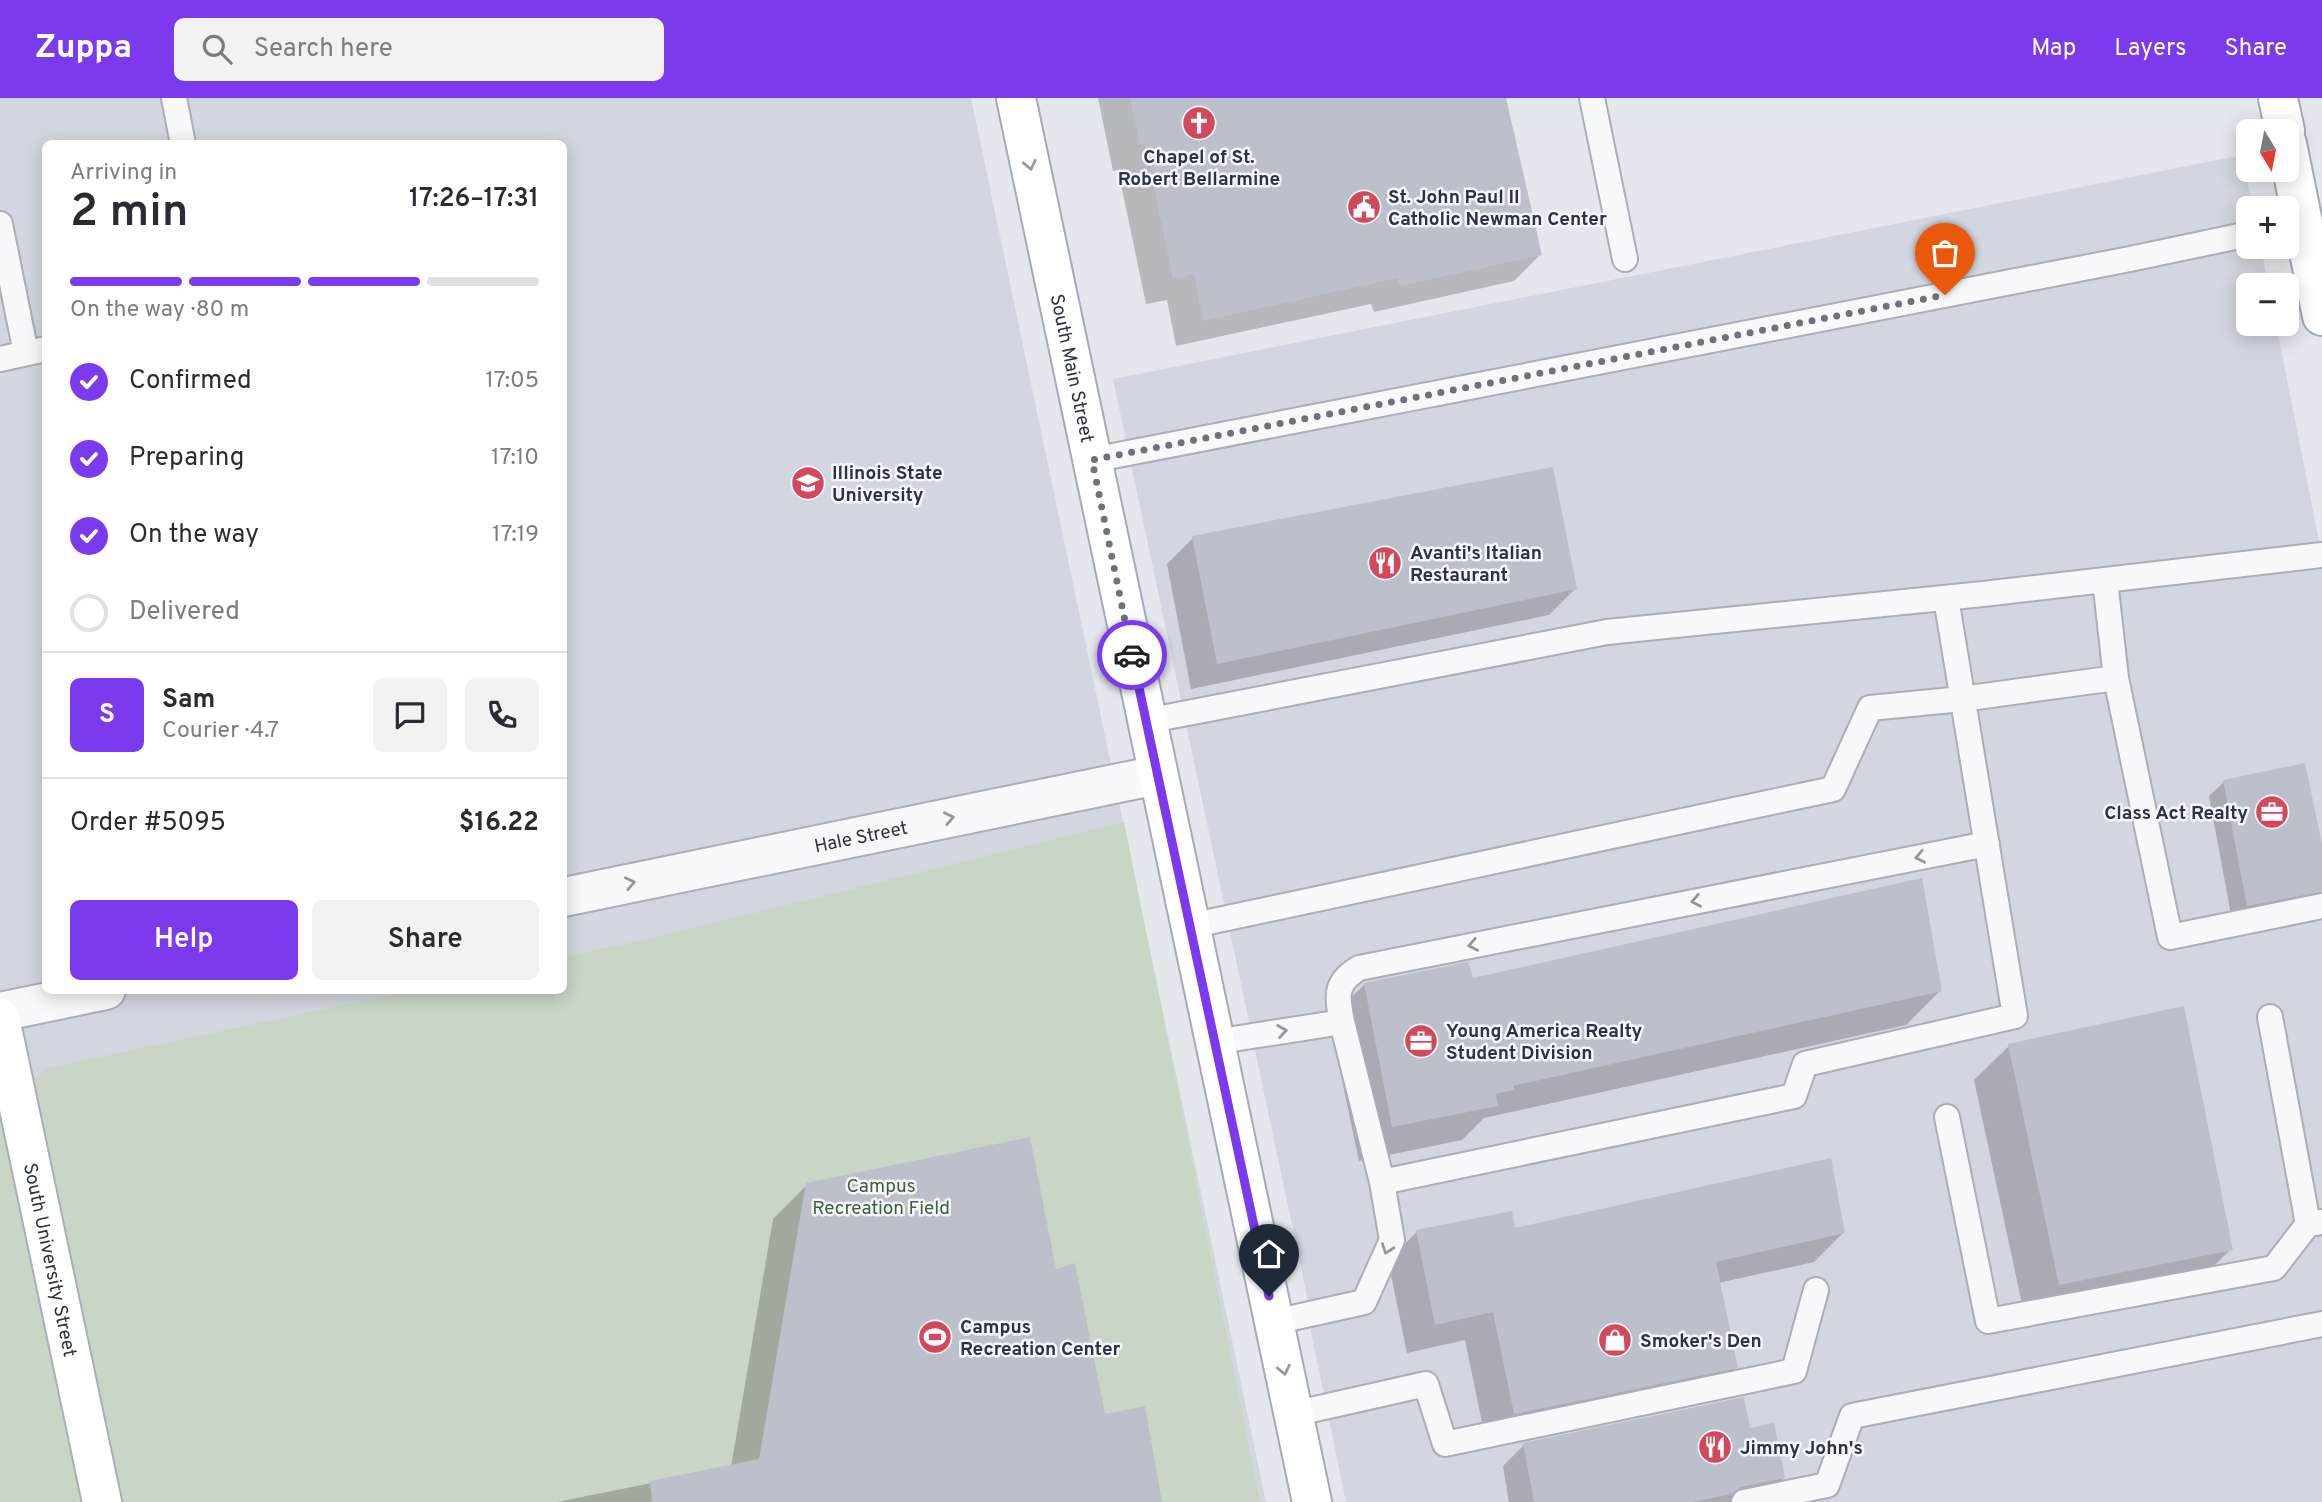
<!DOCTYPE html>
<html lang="en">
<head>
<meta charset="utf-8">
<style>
  body { margin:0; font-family:Overpass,sans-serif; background:#f2f2f3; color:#2b2b33; height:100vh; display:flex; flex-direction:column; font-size:26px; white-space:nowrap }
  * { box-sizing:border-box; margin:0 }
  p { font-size:23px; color:#7c7c81 }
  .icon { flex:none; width:38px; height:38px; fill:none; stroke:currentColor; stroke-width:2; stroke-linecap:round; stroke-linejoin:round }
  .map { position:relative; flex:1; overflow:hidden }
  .sheet { position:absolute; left:42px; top:42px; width:525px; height:854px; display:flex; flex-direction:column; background:#fff; border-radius:10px; box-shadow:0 4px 18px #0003 }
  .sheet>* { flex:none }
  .needle { width:46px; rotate:170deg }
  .buttons { position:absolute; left:2236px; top:21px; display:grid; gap:14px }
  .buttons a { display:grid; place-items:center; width:63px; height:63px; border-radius:10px; background:#fff; box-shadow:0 4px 18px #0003; font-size:35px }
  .pin { position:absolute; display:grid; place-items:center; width:60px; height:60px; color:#fff; margin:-72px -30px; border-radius:50% 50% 50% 0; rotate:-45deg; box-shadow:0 0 7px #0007 }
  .pin .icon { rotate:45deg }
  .courier { position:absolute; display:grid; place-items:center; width:70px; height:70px; margin:-35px; border:5px solid #7c3aed; border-radius:50%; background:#fff; color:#222; box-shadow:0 2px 9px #0007 }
  .headline em { font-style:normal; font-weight:600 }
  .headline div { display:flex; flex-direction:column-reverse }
  .headline { display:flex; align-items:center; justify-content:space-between; height:119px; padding:0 28px }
  h1 { font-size:46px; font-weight:600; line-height:52px }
  .bar { display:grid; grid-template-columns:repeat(4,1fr); gap:10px 7px; align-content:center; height:84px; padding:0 28px }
  .bar i { height:9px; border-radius:5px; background:#e1e1e2 }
  .bar .on { background:#7c3aed }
  .bar p { grid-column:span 4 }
  .line { display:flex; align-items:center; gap:18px; padding:0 28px; border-top:2px solid #e1e1e2 }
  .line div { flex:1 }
  .round { display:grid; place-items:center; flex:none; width:74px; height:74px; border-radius:10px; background:#f2f2f3 }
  ol { padding:0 28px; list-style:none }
  li { display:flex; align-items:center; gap:21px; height:77px }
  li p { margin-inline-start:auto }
  li .icon { padding:7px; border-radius:50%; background:#7c3aed; color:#fff; stroke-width:4 }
  li:last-child { color:#7c7c81 }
  li i { width:38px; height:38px; border:4px solid #e1e1e2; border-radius:50% }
  .action { display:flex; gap:14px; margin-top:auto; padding:14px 28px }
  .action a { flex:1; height:80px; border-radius:10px; background:#7c3aed; color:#fff; font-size:28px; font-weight:600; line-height:80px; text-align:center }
  .action a+a { background:#f2f2f3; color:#2b2b33 }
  header { display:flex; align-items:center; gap:42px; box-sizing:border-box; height:98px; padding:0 35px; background:#7c3aed; color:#fff }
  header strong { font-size:33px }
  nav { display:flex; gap:38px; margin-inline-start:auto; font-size:24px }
  .search { width:490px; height:63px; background:#f2f2f3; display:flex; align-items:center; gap:18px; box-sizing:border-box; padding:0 24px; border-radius:10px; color:#7c7c81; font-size:26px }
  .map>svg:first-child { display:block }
  .built { fill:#d2d6de; fill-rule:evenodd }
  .green { fill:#c9d6c5 }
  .shadow { fill:#0003 }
  .building { fill:#bbc0ca }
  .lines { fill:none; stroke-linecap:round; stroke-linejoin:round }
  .lane-casing { stroke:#a9aeb7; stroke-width:28 }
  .street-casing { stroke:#a9aeb7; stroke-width:42 }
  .secondary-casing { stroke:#a9aeb7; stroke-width:42 }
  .primary-casing { stroke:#a3abb8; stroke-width:42 }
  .lane { stroke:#f7f8fa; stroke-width:24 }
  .street { stroke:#f7f8fa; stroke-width:38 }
  .secondary { stroke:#fff; stroke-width:38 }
  .primary { stroke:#fff; stroke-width:38 }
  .oneway { stroke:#959aa2 }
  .oneway2 { stroke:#9196a0 }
  .done { stroke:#6c737f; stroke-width:7; stroke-dasharray:0 12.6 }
  .route { stroke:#7c3aed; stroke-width:9 }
  .labels { text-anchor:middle; stroke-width:5; stroke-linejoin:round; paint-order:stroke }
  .poi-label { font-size:19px; font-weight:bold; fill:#2b3445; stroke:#f4f6f9; text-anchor:start }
  .street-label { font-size:19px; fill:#2b3445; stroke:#f4f6f9 }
  .park-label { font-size:19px; fill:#3f6138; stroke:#f4f6f9 }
</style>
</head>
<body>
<header>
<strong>Zuppa</strong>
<div class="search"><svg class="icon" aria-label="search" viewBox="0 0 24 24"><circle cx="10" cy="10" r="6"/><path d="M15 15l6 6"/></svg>Search here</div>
<nav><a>Map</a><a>Layers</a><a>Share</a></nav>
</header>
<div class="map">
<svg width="2322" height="1404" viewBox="0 0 2322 1404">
  <rect width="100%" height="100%" fill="#e4e7ec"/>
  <!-- built -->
  <path class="built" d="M0,0H971L1266,1404H0ZM46,46H564V892H46Z
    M2242,57L2253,110H2249V149H2261L2268,187H2249V226H2276L2322,458V1404H1346L1311,1234L1306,1193L1113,281Z"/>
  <!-- green -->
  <path class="green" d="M1124,724L1260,1404H0V1008L48,970L409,893L564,892V859L661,838Z"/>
  <!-- shadow -->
  <path class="shadow" d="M1098,0H1509L1504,1L1540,157L1514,183L1374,214L1371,206L1176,248L1167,202L1146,206L1118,72L1113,73Z
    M1193,440L1575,491L1549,517L1191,591L1167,466Z
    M2224,684L2322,755V799L2232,822L2209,698Z
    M1467,866L1471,883L1940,893L1906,927L1484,1020L1462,1042L1359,1063L1329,921L1364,887Z
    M2009,948L2231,1151L2197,1185L2025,1220L1974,982Z
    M807,1087L1054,1173L1104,1318L1160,1404H557L731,1369L773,1121Z
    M1514,1132L1843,1135L1814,1164L1718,1185L1736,1269L1707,1298L1486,1344L1465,1242L1407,1255L1388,1162L1417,1134Z
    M1749,1332L1784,1380L1762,1401L1747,1404H1509L1503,1368L1524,1347Z"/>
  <!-- building -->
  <path class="building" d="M1130,0H1506L1542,157L1400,188L1397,180L1203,223L1194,176L1173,181L1145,46L1140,47Z
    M1553,369L1577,491L1217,566L1192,438Z
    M2305,665L2322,746V794L2247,808L2223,682Z
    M1922,780L1942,893L1513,988L1514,992L1496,996L1498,1008L1392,1029L1364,885L1468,864L1473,880Z
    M2184,908L2233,1152L2059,1187L2008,946Z
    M1030,1039L1056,1171L1075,1165L1105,1316L1145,1308L1162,1404H652L650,1383L759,1361L806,1085Z
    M1831,1060L1845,1135L1716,1164L1738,1270L1514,1316L1493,1214L1435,1227L1416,1132L1512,1113L1515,1130Z
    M1744,1299L1750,1330L1774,1325L1785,1380L1741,1389L1732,1396L1692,1404H1534L1523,1345Z"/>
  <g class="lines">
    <!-- lane casing -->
    <g class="lane-casing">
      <path id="lane" d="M174,0L183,46
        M1592,0L1625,161
        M0,126L26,255
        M0,261L46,251
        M1092,362L2130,161L2249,136
        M2105,482L2116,580
        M1146,623L1607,534L1983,496L2322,457
        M1190,828L1833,691L1870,610L1962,601L2116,580L2170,839L2322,808
        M2270,919L2308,1126
        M1342,924C1337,898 1334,885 1359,870L1987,746
        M1214,944L1342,924L1382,1084L1392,1142L1364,1204L1274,1224
        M1947,1019L1988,1223L2274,1170L2308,1126L2322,1124
        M1382,1084L1794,998L1805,966L2015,918L1946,500
        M1293,1316L1426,1286L1445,1346L1794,1273L1816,1192
        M1744,1404L1827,1387L1852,1318L2322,1226"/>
    </g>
    <!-- street casing -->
    <g class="street-casing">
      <g id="street">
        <path id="s1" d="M564,799L1158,677"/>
        <path d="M0,914L106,892"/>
      </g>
    </g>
    <!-- secondary casing -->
    <g class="secondary-casing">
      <g id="secondary">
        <path id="s2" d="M0,920L102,1404"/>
      </g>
    </g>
    <!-- primary casing -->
    <g class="primary-casing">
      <g id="primary">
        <path id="s3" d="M1016,0L1312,1404"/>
        <path d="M2278,0L2285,33"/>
        <path d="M2287,46L2322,218"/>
      </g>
    </g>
    <!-- lane -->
    <use href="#lane" class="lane"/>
    <!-- street -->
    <use href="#street" class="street"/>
    <!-- secondary -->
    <use href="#secondary" class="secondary"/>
    <!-- primary -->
    <use href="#primary" class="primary"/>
  </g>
  <!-- one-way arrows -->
  <defs><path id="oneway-chevron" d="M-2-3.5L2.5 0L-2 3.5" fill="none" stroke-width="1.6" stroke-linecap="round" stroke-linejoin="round" transform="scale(1.75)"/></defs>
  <g class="oneway">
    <use href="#oneway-chevron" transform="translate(1030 67) rotate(78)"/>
    <use href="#oneway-chevron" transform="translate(1284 1272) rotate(78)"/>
  </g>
  <g class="oneway2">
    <use href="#oneway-chevron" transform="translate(949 720) rotate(-12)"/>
    <use href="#oneway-chevron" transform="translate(1920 759) rotate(169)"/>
    <use href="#oneway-chevron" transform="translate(630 785) rotate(-12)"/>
    <use href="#oneway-chevron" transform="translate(1696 803) rotate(169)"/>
    <use href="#oneway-chevron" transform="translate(1473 847) rotate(169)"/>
    <use href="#oneway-chevron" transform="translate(1282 933) rotate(-9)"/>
    <use href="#oneway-chevron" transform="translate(1387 1151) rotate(110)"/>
  </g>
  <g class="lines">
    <!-- done -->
    <path class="done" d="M1132,557L1092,362L1945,197"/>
    <!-- route -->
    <path class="route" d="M1132,557L1269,1198"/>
  </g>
  <!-- icons -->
  <defs>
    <g id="church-disc" transform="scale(1.75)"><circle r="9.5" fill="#d1495b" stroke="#f4f6f9"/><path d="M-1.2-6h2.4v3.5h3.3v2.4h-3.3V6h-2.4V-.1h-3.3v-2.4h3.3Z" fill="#fff"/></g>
    <g id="civic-disc" transform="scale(1.75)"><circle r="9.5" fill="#d1495b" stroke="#f4f6f9"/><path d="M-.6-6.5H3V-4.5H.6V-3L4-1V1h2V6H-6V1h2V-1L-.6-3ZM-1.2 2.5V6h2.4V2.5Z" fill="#fff"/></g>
    <g id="university-disc" transform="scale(1.75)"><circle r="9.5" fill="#d1495b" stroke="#f4f6f9"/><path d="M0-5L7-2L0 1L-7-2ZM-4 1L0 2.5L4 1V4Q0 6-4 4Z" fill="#fff"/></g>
    <g id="restaurant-disc" transform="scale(1.75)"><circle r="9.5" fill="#d1495b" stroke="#f4f6f9"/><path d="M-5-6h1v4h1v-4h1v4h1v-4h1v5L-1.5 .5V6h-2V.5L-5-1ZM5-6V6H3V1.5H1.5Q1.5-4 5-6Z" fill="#fff"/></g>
    <g id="office-disc" transform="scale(1.75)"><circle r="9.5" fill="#d1495b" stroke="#f4f6f9"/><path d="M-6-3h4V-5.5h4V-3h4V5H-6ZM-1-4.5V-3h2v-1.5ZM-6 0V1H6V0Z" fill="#fff"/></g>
    <g id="stadium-disc" transform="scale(1.75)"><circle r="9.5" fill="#d1495b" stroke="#f4f6f9"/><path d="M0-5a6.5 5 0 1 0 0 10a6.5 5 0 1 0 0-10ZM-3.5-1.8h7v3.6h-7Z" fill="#fff"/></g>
    <g id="shop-disc" transform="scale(1.75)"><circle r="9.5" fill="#d1495b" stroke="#f4f6f9"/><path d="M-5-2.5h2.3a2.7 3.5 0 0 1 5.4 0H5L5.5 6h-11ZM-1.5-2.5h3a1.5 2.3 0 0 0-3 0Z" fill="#fff"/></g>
  </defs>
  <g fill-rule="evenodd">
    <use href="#church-disc" x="1199" y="25"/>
    <use href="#civic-disc" x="1364" y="109"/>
    <use href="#university-disc" x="808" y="385"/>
    <use href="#restaurant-disc" x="1385" y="465"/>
    <use href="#office-disc" x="2272" y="714"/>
    <use href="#office-disc" x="1421" y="943"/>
    <use href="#stadium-disc" x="935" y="1239"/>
    <use href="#shop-disc" x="1615" y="1242"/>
    <use href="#restaurant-disc" x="1715" y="1349"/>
  </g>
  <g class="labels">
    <!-- poi labels -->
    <g class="poi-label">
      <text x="1199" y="65" text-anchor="middle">Chapel of St.<tspan x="1199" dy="22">Robert Bellarmine</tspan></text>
      <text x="1388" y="105">St. John Paul II<tspan x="1388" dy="22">Catholic Newman Center</tspan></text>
      <text x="832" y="381">Illinois State<tspan x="832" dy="22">University</tspan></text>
      <text x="1410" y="461">Avanti's Italian<tspan x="1410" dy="22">Restaurant</tspan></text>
      <text x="2248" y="721" text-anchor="end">Class Act Realty</text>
      <text x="1446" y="939">Young America Realty<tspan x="1446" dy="22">Student Division</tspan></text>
      <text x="960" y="1235">Campus<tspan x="960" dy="22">Recreation Center</tspan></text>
      <text x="1640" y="1249">Smoker's Den</text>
      <text x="1740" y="1356">Jimmy John's</text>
    </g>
    <!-- street labels -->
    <g class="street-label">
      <text dy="7" stroke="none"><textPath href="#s3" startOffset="276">South Main Street</textPath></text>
      <text dy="7" stroke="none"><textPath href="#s1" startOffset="303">Hale Street</textPath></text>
      <text dy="7" stroke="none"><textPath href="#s2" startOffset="247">South University Street</textPath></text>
    </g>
    <!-- park labels -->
    <g class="park-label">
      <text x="881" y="1094">Campus<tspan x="881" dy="22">Recreation Field</tspan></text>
    </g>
  </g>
</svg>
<div class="buttons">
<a><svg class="needle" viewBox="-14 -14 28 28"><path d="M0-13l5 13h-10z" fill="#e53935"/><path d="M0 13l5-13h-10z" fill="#7c7c81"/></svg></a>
<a>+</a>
<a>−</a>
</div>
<div class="pin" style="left:1945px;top:197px;background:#ea580c"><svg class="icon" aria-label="bag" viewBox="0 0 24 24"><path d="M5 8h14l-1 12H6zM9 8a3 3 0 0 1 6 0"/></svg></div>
<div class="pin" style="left:1269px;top:1198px;background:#1f2937"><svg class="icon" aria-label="home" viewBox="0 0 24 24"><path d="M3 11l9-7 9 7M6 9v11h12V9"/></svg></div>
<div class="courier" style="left:1132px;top:557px"><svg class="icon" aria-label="car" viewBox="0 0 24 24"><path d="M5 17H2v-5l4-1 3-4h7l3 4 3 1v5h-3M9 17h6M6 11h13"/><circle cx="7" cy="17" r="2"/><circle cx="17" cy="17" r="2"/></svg></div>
<section class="sheet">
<div class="headline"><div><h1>2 min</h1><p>Arriving in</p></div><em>17:26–17:31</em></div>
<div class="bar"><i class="on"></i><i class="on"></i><i class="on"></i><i></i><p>On the way · 80 m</p></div>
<ol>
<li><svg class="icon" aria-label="check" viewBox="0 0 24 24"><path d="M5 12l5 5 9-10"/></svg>Confirmed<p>17:05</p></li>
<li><svg class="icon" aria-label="check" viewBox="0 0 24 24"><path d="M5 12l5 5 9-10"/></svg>Preparing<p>17:10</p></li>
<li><svg class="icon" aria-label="check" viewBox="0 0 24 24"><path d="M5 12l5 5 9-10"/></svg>On the way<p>17:19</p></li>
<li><i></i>Delivered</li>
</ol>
<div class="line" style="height:126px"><b class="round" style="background:#7c3aed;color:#fff">S</b><div><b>Sam</b><p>Courier · 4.7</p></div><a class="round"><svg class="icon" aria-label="chat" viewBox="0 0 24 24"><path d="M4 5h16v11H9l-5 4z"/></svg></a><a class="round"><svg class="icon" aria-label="phone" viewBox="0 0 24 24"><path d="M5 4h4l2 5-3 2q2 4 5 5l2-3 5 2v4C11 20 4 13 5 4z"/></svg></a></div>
<div class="line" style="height:91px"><div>Order #5095</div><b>$16.22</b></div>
<div class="action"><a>Help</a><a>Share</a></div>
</section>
</div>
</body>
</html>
